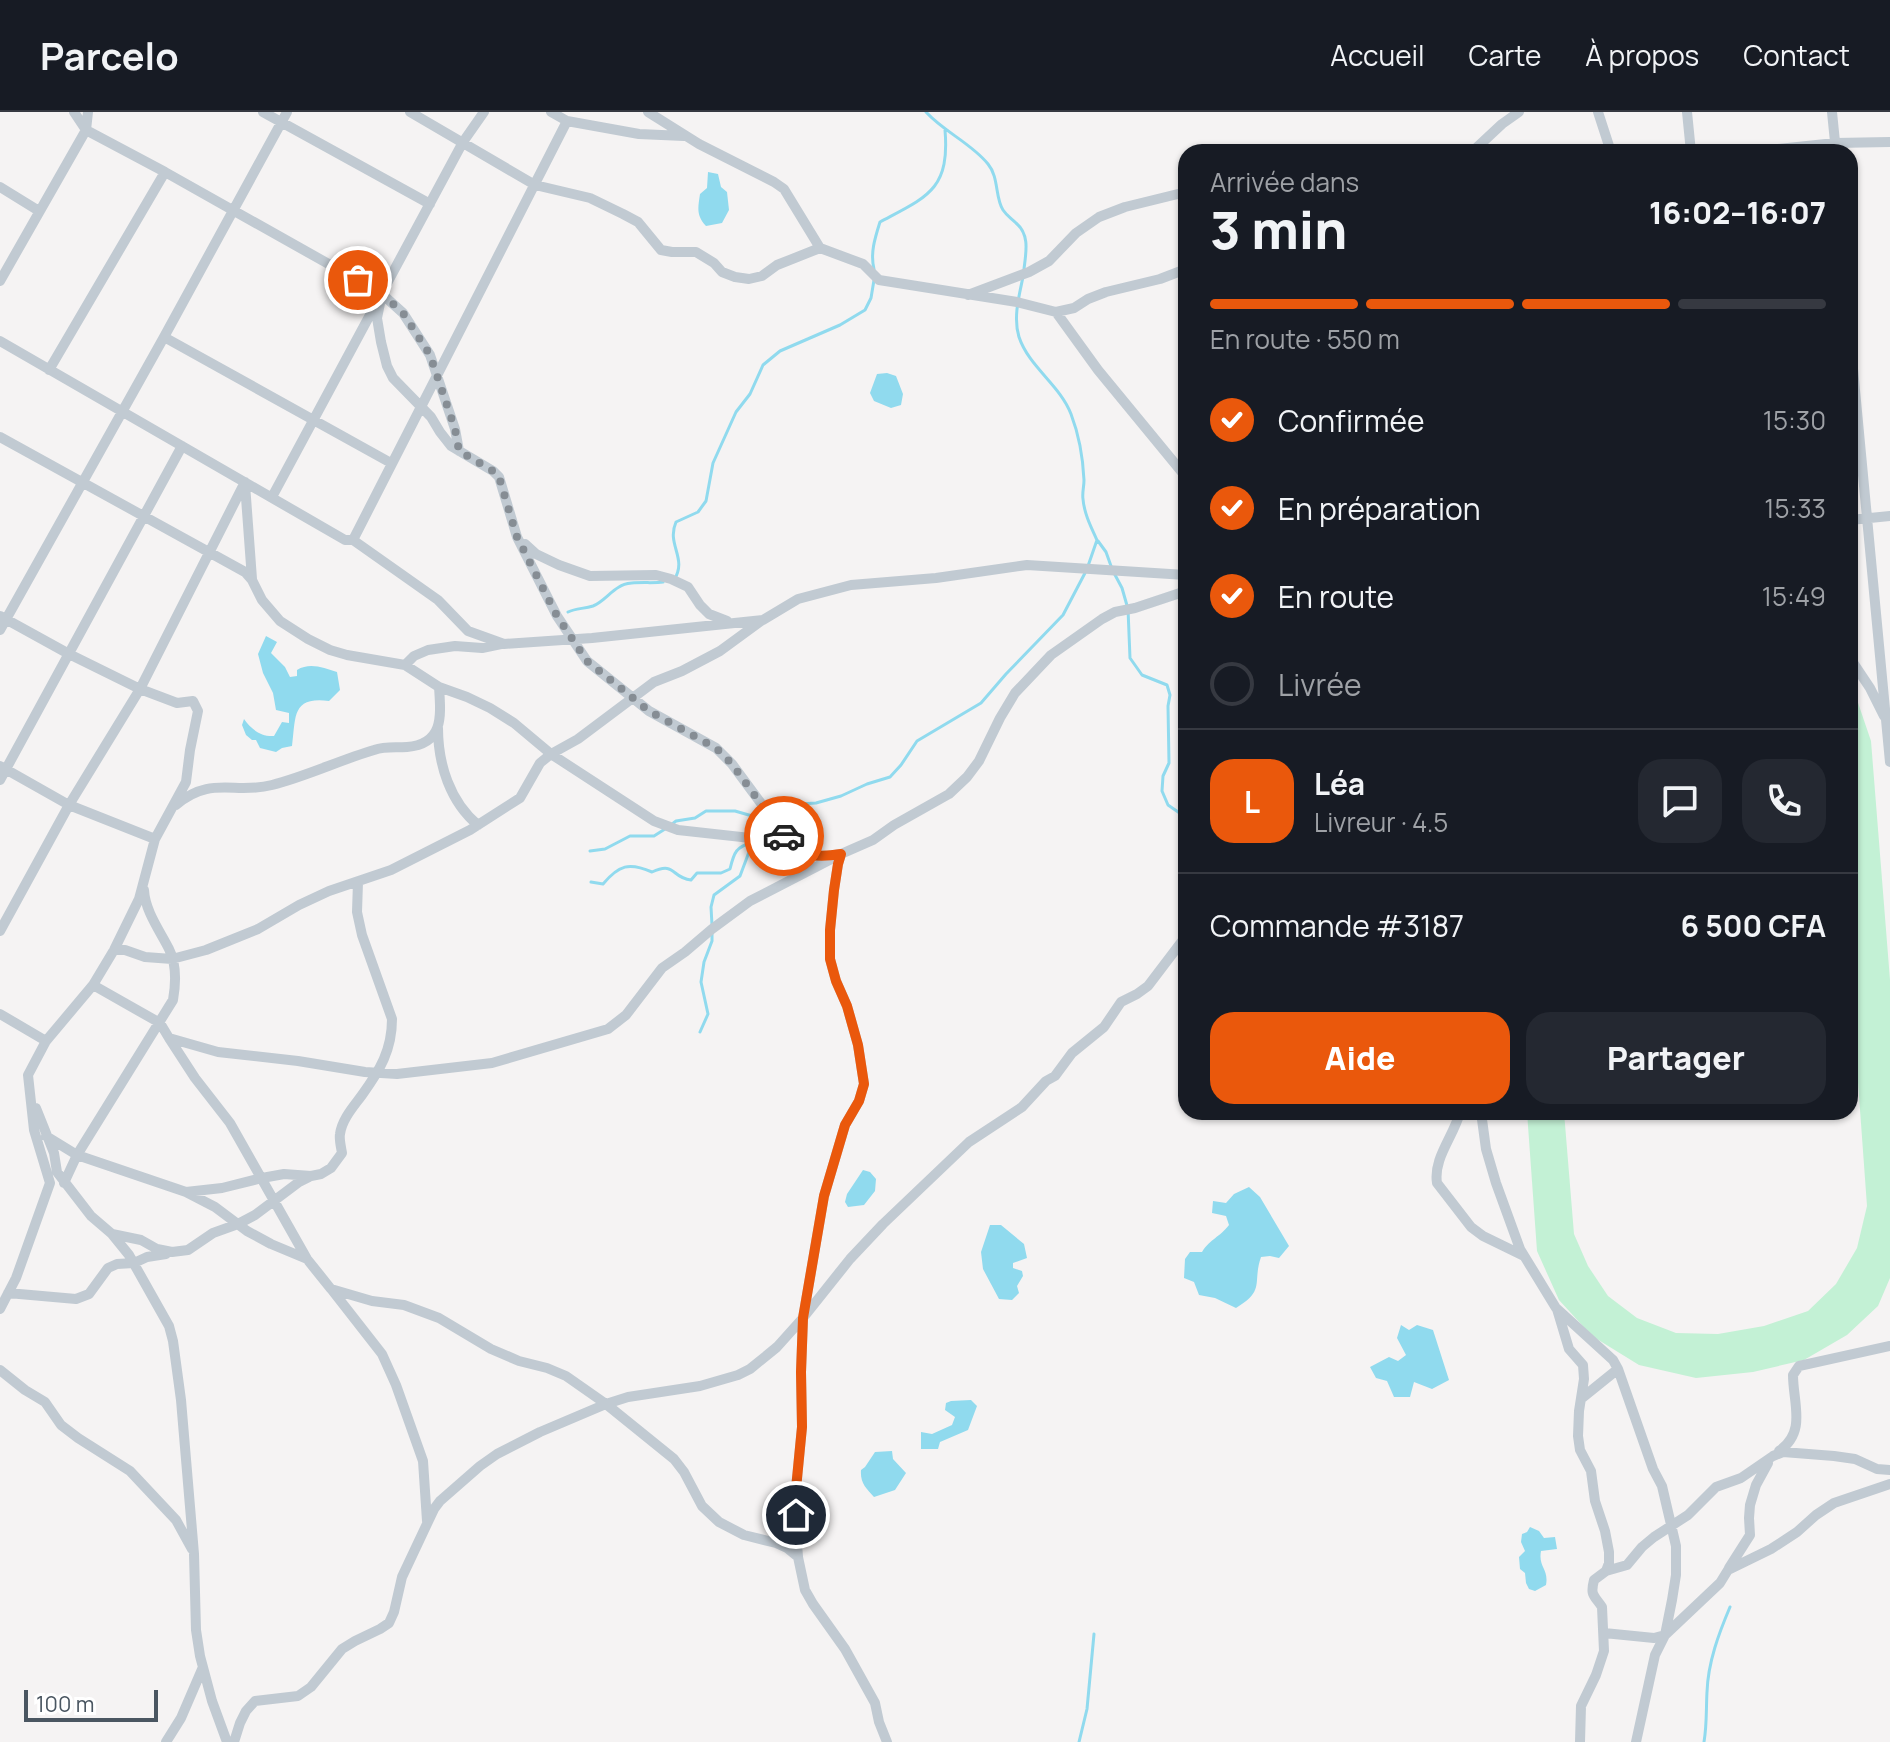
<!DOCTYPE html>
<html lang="fr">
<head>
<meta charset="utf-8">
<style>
  body { margin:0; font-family:Manrope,sans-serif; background:#242831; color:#f1f3f6; height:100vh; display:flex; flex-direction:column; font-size:30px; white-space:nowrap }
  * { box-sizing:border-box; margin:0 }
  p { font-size:26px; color:#9ea1a6 }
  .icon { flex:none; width:44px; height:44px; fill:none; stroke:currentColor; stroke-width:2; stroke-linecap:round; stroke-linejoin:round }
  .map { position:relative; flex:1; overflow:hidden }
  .panel { position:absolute; left:1178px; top:32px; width:680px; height:976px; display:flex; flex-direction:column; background:#171b24; border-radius:24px; box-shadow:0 2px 6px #0004 }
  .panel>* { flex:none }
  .scale { position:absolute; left:24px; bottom:20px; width:134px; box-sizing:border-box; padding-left:8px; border:4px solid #4a5661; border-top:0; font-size:22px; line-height:28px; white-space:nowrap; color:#4a5661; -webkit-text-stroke:6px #fff; paint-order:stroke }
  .pin { position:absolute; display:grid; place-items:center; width:68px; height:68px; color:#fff; margin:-34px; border:4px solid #fff; border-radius:50%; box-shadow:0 2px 8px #0007 }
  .courier { position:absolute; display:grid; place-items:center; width:80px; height:80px; margin:-40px; border:6px solid #ea580c; border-radius:50%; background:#fff; color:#222; box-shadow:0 2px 10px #0007 }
  .headline em { font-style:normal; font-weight:800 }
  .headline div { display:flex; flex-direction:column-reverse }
  .headline { display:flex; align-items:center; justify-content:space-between; height:136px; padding:0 32px }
  h1 { font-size:52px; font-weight:800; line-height:60px }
  .bar { display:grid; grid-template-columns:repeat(4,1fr); gap:12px 8px; align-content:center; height:96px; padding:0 32px }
  .bar i { height:10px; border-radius:6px; background:#363941 }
  .bar .current { background:#ea580c }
  .bar p { grid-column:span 4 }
  .line { display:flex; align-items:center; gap:20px; padding:0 32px; border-top:2px solid #363941 }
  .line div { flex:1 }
  .round { display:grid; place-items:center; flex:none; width:84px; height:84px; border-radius:24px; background:#242831 }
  ol { padding:0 32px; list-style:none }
  li { display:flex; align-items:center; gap:24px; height:88px }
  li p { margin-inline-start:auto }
  li .icon { padding:8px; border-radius:50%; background:#ea580c; color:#fff; stroke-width:4 }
  li:last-child { color:#9ea1a6 }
  li i { width:44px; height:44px; border:4px solid #363941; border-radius:50% }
  .action { display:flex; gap:16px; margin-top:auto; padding:16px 32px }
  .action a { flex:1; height:92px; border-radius:24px; background:#ea580c; color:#fff; font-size:32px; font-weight:800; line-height:92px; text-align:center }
  .action a+a { background:#242831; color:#f1f3f6 }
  header { display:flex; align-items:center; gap:48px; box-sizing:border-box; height:112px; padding:0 40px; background:#171b24; border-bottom:2px solid #363941 }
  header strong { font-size:38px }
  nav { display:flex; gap:44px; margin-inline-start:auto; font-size:28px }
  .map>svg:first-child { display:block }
  .green { fill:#c3f1d5 }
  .water { fill:#90daee }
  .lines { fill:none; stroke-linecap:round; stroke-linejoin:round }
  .stream { stroke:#90daee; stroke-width:3 }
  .street { stroke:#c1cad2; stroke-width:10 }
  .done { stroke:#868d94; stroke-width:8; stroke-dasharray:0 14.4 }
  .route { stroke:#ea580c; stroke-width:10 }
</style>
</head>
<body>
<header>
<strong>Parcelo</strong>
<nav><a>Accueil</a><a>Carte</a><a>À propos</a><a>Contact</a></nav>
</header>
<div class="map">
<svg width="1890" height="1630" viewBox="0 0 1890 1630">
  <rect width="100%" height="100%" fill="#f5f3f3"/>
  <!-- green -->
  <path class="green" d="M1850,572L1853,576L1871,629L1890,868V1166L1878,1194L1847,1223L1804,1248L1753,1260L1696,1266L1639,1253L1592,1224L1559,1188L1537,1139L1527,1000H1564L1574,1122L1588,1154L1608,1184L1637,1206L1676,1221L1718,1222L1764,1214L1808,1199L1836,1172L1857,1136L1867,1094L1850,860Z"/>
  <!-- water -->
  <path class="water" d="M708,60L718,62L721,75L727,80L729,98L722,111L706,114C696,103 698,96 700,82L707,76Z
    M887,261L896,264L903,282L901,293L891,296L874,289L870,281L877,262Z
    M266,524L277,530L271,541L285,555L290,565L297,564V558C310,550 324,556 337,560L340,578L329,589C291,584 296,606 292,634L282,636L276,640L260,636L256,628H252L246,623L242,613L244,607C251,617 261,625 274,624L282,610L289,611V601L276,598L273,581L263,561L258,542Z
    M863,1058L870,1060L876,1067L875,1079L864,1093L848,1095L845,1090L847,1082Z
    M1249,1075L1260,1085L1289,1134L1279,1146L1270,1144L1261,1145C1252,1171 1266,1178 1236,1196L1215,1186L1199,1183L1194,1170L1184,1166L1185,1147L1190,1140H1202C1211,1126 1219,1126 1229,1113L1226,1104L1212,1101L1213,1089L1226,1091L1234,1082Z
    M990,1113H1001L1024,1132L1027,1146L1013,1151V1156L1022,1159L1023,1164L1017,1174L1019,1181L1012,1188L999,1187L983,1157L981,1140Z
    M1401,1213L1409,1218L1417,1213L1433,1218L1449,1268L1432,1277L1414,1270L1410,1285H1394L1387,1269L1376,1266L1370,1255L1389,1245L1398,1249L1406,1243L1397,1226Z
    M971,1288L977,1294L968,1318L940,1330L938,1337H921V1320L932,1322L952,1313L955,1305L945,1298L946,1291L951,1289Z
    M892,1339L893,1347L906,1361L895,1378L874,1385C866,1376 860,1371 861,1358L865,1355L875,1340Z
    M1530,1415L1539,1419L1544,1426L1555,1425L1557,1437L1541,1439C1538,1455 1549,1457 1546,1473L1535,1479L1529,1477L1526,1471L1525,1461L1520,1457L1519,1445L1525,1439L1521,1430L1522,1422L1527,1420Z"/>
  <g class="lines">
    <!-- stream -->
    <path class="stream" d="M926,0C944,20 971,31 988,52C999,65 995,86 1003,98C1007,104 1011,106 1016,111C1030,123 1026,140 1024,157
      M874,157C870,141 875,126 880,110C927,85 950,78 945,18
      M1023,165C1019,184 1013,206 1019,225C1029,255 1060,273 1071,302C1079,323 1083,346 1084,368C1084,375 1082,381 1083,387C1084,401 1091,415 1097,428L1088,454
      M1098,429L1106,440L1111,454
      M1114,461L1122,476L1128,497L1130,546L1142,563L1167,573L1170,583L1168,594L1169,651L1163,664L1162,679L1168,693L1181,702L1186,725V743
      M674,468C688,446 666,433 676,410L698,400L706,389L713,351L736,300L750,282L763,253L780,239L840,213L865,198L871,186L874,168
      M568,500C576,496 584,497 593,494C603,490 610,480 619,475C629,468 651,472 663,470
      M771,698L783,693L816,691L841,684L867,672L890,665L901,653L917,629L981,591L1006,562L1063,503L1085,461
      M671,713L676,709L695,706L706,699H735L759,706
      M753,723C755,714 757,708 764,702
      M590,739L605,737L630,724H654L665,717
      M591,770L603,772C619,753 629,750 652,760C676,749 671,766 691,768L697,761H721L730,757C734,740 736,735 753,730
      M712,813L711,795L714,783L740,764L752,732
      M700,920L708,902L701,870L704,850L712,829V820
      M1079,1630L1087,1597L1094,1522
      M1704,1630C1707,1612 1706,1598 1707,1580C1708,1550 1719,1521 1730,1495"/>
    <!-- street -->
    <path class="street" d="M74,0L86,18L165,60L382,182L403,201L430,243L455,317L459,339
      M263,0L430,92
      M410,0L535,73L590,86L623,102L638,110L661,138L672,140H696L714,151L722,160L735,165L749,167L762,164L777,153L820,136
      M648,0L699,32L774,70L784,77L820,136L863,152L879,168L1017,190L1056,200L1074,196L1088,187L1106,180L1160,167L1186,157
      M1598,0L1611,40
      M1687,0L1691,40
      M1832,0L1836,40
      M567,9L639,22L684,24
      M1472,40L1502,12L1519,0
      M1751,40L1835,31L1890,30
      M0,75L39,99
      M0,169L86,18L88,0
      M382,182L377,206L381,230L387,254L393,266L431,305L440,320L451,334L493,359L499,365L517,425L557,504L587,549L649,599L716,636L732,652L794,736L822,745L841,742L838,752L834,778L830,818V847L836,869L847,894L858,933L864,972L859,989L845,1013L824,1084L803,1206L801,1260L802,1315L795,1387L796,1419L798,1445L805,1478L813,1492L845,1537L875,1591L879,1610L887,1630
      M968,183L1029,160L1049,149L1076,121L1099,105L1125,95L1186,80
      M1056,200L1098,258L1186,365
      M164,225L391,351
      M1850,225L1890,650
      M0,229L345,428H353L567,9L551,0
      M49,258L165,60
      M0,325L245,460L252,468L262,488L280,509L308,527L330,538L347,543L405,553L439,575L467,585L490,596L514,611L551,642L654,709L678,718L768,728L794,736
      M245,372L252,467
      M272,385L463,30L484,0
      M1850,408L1890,404
      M353,428L438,488L468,519L504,532L592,526L763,508L798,487L851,473L936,466L1027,453L1186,463
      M525,432L536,442L559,453L590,464L656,463L671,467L688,475L700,493L709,502L727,509
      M0,504L69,542L140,577L177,591L193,589L198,599L190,638L186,670L155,727L139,787L114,838L93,873L46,929L28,963L34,1018L50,1071L16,1166L0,1197
      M0,518L164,225L287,0
      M1850,546L1870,576L1884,604
      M405,553L414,544L428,538L455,534L482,536L501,532
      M438,616C438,652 450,690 478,713
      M0,654L69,693L155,727
      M0,668L182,334
      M176,693C211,663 235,683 272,673C307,664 340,648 374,638C386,634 395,636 407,635C444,632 441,604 439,575
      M0,819L69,693L140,577L245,370
      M114,838H125L145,845L172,847L206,838L258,817L299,793L329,779L391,758L470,718L520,686L540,651L551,642L578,627L654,570L682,559L720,539L761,509
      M93,873L160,911L169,926L218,940L298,949L365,960L397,962L492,951L608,917L626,903L662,856L685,840L712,817L750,789L841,742L873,728L894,713L949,682L967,665L979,649L1000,606L1015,581L1051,543L1102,507L1115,500L1135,496L1186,479
      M0,902L46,929
      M169,926L195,966L230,1011L307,1147L331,1177L372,1189L404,1193L439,1206L491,1237L519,1249L547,1256L566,1264L606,1292L674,1347L684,1360L702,1394L719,1410L744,1423L776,1431L787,1436L798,1445
      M36,996L54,1041L57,1060L91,1104L112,1122L129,1143L169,1214L173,1229L181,1288L194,1442L196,1518L200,1544L212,1589L227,1630
      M1460,1000C1454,1024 1433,1046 1437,1071L1471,1115L1483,1124L1522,1143
      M1481,1000L1486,1037L1496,1071L1520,1137L1556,1196L1613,1248L1618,1257L1653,1357L1662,1374L1676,1434V1463L1672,1488L1665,1523L1655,1543L1636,1630
      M46,1024L77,1043L186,1080L215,1095L247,1119L271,1132L307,1147
      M64,1071L77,1043L173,888C176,871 177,853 169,837C160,819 145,799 144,778
      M186,1080L222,1076L262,1066L284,1062L311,1064L321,1062L331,1056L342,1041C341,1035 339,1027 340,1022C342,1007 354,994 362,983C380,958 392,938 392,907L362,823L357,800L358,770
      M112,1122L141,1128L157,1137L172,1140L188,1138L213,1121L238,1112L255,1103L299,1070L309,1065
      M332,1178L382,1242L396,1273L423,1349L427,1409
      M8,1181L76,1187L89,1182L108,1156L117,1152L134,1151L147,1145L166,1142
      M1557,1197L1569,1237L1583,1253L1584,1267L1579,1299L1578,1324L1580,1338L1591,1359L1595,1389L1605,1419L1609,1440V1451L1606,1459L1594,1468C1590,1484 1594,1483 1602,1495L1604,1539L1596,1563L1581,1594L1580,1630
      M0,1258L25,1278L45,1290L61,1313L78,1326L130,1359L176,1408L192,1437
      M1582,1286L1618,1257
      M1779,1339C1807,1320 1793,1291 1793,1263L1799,1254L1890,1234
      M1729,1456L1750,1423L1749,1406L1750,1393L1756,1373L1768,1351
      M1606,1459L1627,1453L1642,1435L1654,1425L1688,1403L1716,1375L1741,1366L1773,1344L1783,1340L1834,1344L1855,1347L1877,1357L1890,1358
      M1604,1521L1654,1526L1665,1523L1720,1471L1728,1458L1771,1437L1797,1420L1816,1403L1834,1391L1890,1372
      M166,1630L181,1606L203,1555
      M234,1630L240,1611L246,1599L255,1589L298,1584L311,1575L342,1537L355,1529L380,1517L389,1511L394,1500L402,1465L434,1397L440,1389L480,1354L497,1342L540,1320L606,1292L628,1285L700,1274L738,1263L750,1257L777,1235L803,1206L850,1147L883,1112L969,1030L1022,995L1046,969L1055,964L1072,941L1104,915L1121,890L1137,882L1148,874L1186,824"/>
  </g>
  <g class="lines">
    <!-- done -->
    <path class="done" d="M358,168L382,182L403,201L430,243L455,317L459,339L493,359L499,365L517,425L557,504L587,549L649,599L716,636L732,652L784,724"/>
    <!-- route -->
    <path class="route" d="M784,724C801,745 816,746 841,742L838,752L834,778L830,818V847L836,869L847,894L858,933L864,972L859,989L845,1013L824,1084L803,1206L801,1260L802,1315L795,1387L796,1403"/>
  </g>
</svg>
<div class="scale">100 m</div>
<div class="pin" style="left:358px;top:168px;background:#ea580c"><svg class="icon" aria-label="bag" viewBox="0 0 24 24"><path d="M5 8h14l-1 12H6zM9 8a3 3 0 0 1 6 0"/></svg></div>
<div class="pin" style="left:796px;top:1403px;background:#1f2937"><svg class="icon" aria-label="home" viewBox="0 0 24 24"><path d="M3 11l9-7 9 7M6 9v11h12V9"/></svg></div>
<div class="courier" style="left:784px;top:724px"><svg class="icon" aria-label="car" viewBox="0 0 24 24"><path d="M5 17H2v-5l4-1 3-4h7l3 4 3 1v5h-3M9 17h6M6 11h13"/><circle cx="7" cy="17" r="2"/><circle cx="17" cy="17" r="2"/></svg></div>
<section class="panel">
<div class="headline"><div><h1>3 min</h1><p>Arrivée dans</p></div><em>16:02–16:07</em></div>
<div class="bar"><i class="current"></i><i class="current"></i><i class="current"></i><i></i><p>En route · 550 m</p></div>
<ol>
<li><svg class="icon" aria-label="check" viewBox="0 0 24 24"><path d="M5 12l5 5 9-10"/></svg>Confirmée<p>15:30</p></li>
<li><svg class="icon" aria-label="check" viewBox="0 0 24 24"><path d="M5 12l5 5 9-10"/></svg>En préparation<p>15:33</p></li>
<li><svg class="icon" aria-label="check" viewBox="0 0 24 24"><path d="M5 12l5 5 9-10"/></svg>En route<p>15:49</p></li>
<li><i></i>Livrée</li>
</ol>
<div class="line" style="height:144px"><b class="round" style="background:#ea580c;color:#fff">L</b><div><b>Léa</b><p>Livreur · 4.5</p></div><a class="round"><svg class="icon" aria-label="chat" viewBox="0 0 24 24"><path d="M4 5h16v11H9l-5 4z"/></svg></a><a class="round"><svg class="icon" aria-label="phone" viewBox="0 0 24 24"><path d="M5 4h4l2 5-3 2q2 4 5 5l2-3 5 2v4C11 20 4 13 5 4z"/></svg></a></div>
<div class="line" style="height:104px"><div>Commande #3187</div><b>6 500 CFA</b></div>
<div class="action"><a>Aide</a><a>Partager</a></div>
</section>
</div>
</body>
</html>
